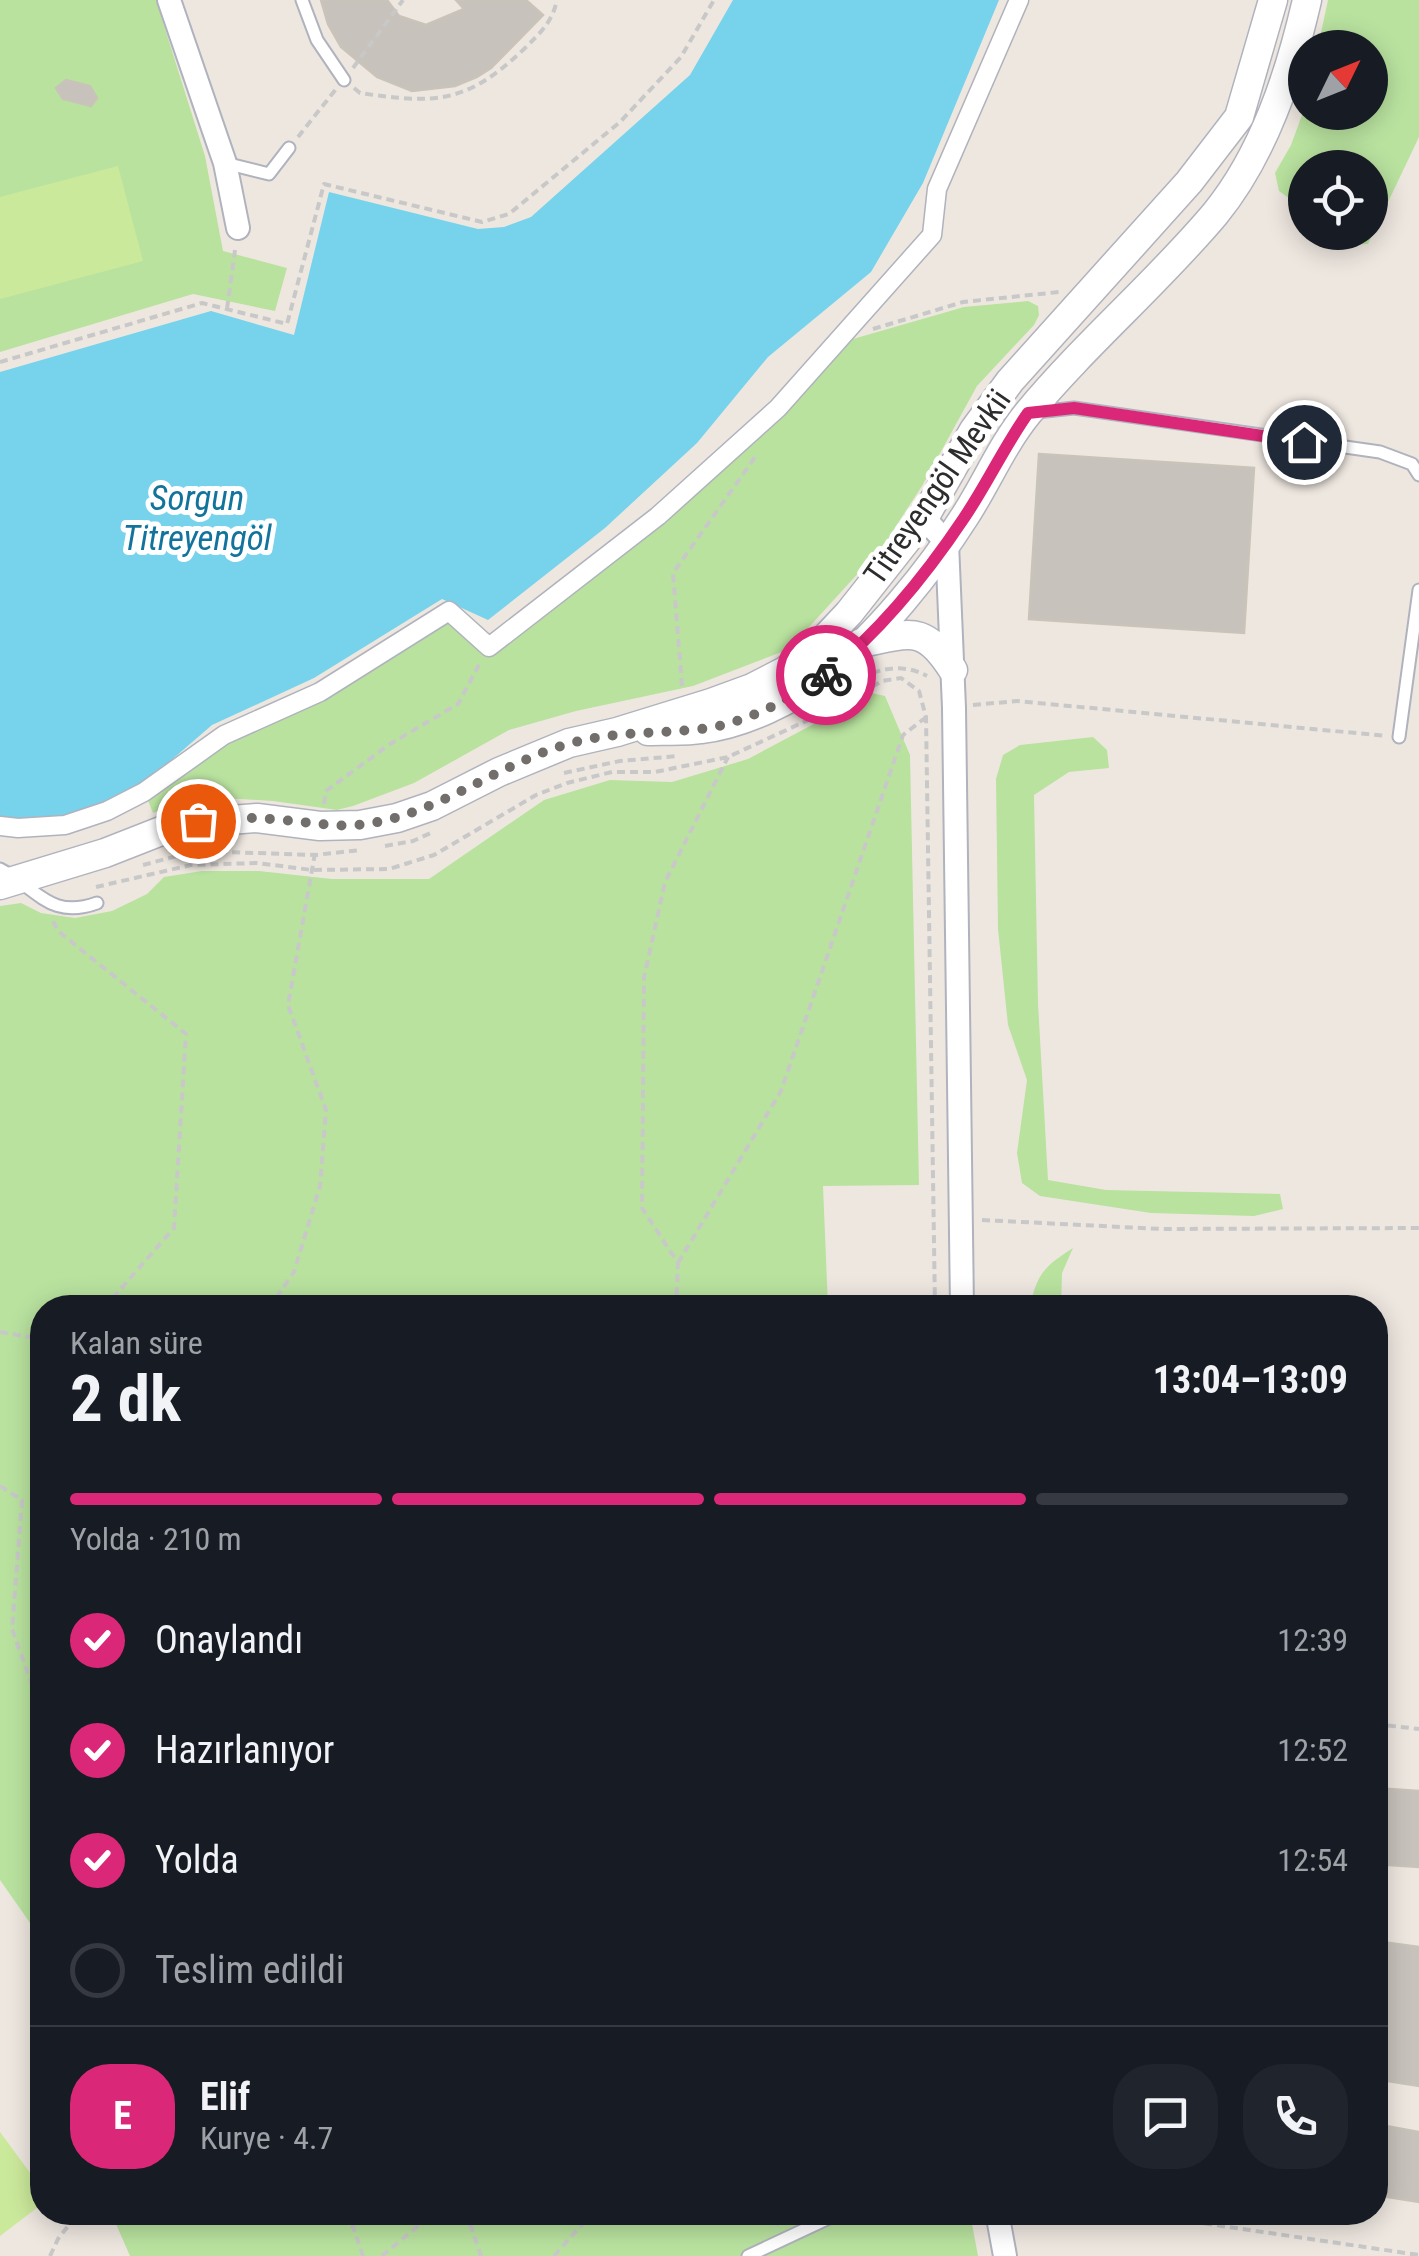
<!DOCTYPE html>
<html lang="tr">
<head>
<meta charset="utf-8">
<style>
  body { margin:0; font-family:"Roboto Condensed",sans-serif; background:#20242c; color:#f1f3f6; height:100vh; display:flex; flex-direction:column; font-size:38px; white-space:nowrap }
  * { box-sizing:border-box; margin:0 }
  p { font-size:32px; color:#9ea1a6 }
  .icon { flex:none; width:55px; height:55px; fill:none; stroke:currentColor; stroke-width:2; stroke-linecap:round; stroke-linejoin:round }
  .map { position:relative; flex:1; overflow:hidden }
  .details { position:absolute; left:30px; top:1295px; width:1358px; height:930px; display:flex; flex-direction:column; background:#171b24; border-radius:40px; box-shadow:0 5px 25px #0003 }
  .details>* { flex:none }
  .needle { width:65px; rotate:47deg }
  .tools { position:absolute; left:1288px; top:30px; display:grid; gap:20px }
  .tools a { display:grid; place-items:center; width:100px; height:100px; border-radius:50%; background:#171b24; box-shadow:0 5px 25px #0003; font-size:50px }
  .pin { position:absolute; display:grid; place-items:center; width:85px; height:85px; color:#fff; margin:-42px; border:5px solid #fff; border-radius:50%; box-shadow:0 2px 10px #0007 }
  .courier { position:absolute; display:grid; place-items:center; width:100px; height:100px; margin:-50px; border:8px solid #db2777; border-radius:50%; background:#fff; color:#222; box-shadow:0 2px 12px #0007 }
  .summary em { font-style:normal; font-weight:700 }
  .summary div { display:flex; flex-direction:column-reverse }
  .summary { display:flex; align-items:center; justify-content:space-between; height:170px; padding:0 40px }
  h1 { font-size:65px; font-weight:700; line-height:75px }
  .bar { display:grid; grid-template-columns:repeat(4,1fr); gap:15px 10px; align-content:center; height:120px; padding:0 40px }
  .bar i { height:12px; border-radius:8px; background:#363941 }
  .bar .active { background:#db2777 }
  .bar p { grid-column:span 4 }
  .line { display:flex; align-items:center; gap:25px; padding:0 40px; border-top:2px solid #363941 }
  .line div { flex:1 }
  .round { display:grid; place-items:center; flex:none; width:105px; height:105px; border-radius:40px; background:#20242c }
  ol { padding:0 40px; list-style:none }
  li { display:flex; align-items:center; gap:30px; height:110px }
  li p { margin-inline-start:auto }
  li .icon { padding:10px; border-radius:50%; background:#db2777; color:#fff; stroke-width:4 }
  li:last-child { color:#9ea1a6 }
  li i { width:55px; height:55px; border:5px solid #363941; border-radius:50% }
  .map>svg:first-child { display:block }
  .green { fill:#b9e29f }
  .pitch { fill:#cbe99b }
  .water { fill:#77d2ec }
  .building { fill:#c7c2bb; stroke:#c9c3b9; stroke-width:2.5 }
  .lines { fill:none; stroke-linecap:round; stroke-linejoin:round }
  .service-casing { stroke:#b0b3bd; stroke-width:15 }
  .pedestrian-casing { stroke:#b0b3bd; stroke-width:21 }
  .minor-casing { stroke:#b0b3bd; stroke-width:26 }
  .tertiary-casing { stroke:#b0b3bd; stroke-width:31 }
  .path { stroke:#c8c8c8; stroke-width:4; stroke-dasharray:8 5; stroke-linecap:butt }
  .service { stroke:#fff; stroke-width:11 }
  .pedestrian { stroke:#fff; stroke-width:18 }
  .minor { stroke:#fff; stroke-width:22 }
  .tertiary { stroke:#fff; stroke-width:28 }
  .done { stroke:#716e6c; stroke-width:10; stroke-dasharray:0 18 }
  .route { stroke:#db2777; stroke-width:12 }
  .labels { text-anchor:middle; stroke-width:10; stroke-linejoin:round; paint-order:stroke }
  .street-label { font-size:32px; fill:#2d2d2d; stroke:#fff }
  .water-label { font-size:35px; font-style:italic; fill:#12739c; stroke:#fff }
</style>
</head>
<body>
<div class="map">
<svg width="1419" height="2256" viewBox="0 0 1419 2256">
  <rect width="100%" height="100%" fill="#eee7e0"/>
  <!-- green -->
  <path class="green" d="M0,0H156L205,156L223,251L287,268L275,311L193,294L0,352Z
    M1328,0H1419V137L1368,244L1349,245L1334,233L1370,232V168H1305V210L1279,191L1275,173L1291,145L1305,107V112H1370V48L1318,47Z
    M1028,301L1038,306L1039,315L1034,325L977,386L922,486L883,546L789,649L693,686L576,711L509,730L414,783L353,806L337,810L273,801L191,796L153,813L147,798L229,738L447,620L488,655L846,341L964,307Z
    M872,693L885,696L910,755L919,1185L823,1186L828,1307L42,1308V1940L0,1880V906L21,903L41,913L75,918L112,911L147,894L164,877L202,871H259L332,879H429L544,800L610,780L672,782L748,759Z
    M1093,737L1107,750L1109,768L1069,772L1034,795L1038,1003L1048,1180L1106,1190L1280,1194L1283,1209L1254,1216L1151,1213L1040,1196L1022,1183L1017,1153L1027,1080L1008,1025L998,929L996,779L1003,755L1020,745Z
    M1073,1248L1062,1273L1061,1307H1030C1037,1273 1045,1266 1073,1248Z
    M115,2213H970L978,2256H130L116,2224Z"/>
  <!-- pitch -->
  <path class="pitch" d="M118,166L143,261L0,299V197Z
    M0,2132L42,2189V2204L0,2236Z"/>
  <!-- water -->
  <path class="water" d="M733,0H999L923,183L871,272L768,357L697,443L605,528L488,620L442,599L314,678L212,725L146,782L98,807L40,821L0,816V372L211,311L294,335L329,192L478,229L504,227L531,217L690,75Z"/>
  <!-- building -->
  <path class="building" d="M321,0H387L399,16L426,25L464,9L456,0H526L543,15L491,68L477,77L455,86L412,91L377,77L341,47L328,24Z
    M66,80L90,86L97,98L91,106L63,99L56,88Z
    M1039,454L1254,468L1244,633L1029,619Z
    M1375,1788L1419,1791V1867L1375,1864Z
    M1375,1941L1419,1947V2086L1375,2079Z
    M1375,2124L1419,2132V2202L1375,2195Z"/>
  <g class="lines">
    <!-- service casing -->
    <g class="service-casing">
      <path id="service" d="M302,0L317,40L344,80
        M225,163L269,174L289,148
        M1037,412L1074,408L1380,452L1412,464L1419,475
        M1399,737L1419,590
        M0,869C38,889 50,920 97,903
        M748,2256L842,2212"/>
    </g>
    <!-- pedestrian casing -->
    <g class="pedestrian-casing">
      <path id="pedestrian" d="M0,826L18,828L65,825L107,811L144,792L224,735L320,692L449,611L489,647L658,516L778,408L932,235L937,189L1019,0"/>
    </g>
    <!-- minor casing -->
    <g class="minor-casing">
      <path id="minor" d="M169,0L225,163L238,228
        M924,518L947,543L954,708L962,1308
        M997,2212L1005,2256"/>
    </g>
    <!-- tertiary casing -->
    <g class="tertiary-casing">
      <path id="tertiary" d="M861,643C910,634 923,623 953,670
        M648,731C666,730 684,732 701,729C744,724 792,700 826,675C875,640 932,568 965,516C987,482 1002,445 1028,413C1086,343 1157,283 1215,214C1264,154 1290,74 1307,0
        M0,885L105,853L179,824L257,818L320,826L360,825L397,818L432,806L499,772L569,743L617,732L711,703L752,688L785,671L816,648L849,613L924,518L974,430L1010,381L1189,182L1239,117L1273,0"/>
    </g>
    <!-- path -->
    <path class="path" d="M353,68L403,0
      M354,88L360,93C435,104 466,104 523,50C540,33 552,23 557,0
      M298,137L336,89
      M227,309L235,250
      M873,329L963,302L1059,292
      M0,362L202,303L287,324L324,184L482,222L509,214L620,122L681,57L714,0
      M861,679C880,667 906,664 927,676
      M682,686L673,573L758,453
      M973,705L1017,701L1387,736
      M564,773L620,761L678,756
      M324,804L326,791L390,744L458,704L481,661
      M385,846L413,841L433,832
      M143,865L196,851L315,855L361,850
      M96,887L191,865L257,863L312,870L389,869L434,855L536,795L567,783L612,772H655L728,757L845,703L882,681L901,678L919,691L926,717L935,1308
      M53,921L58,931L186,1034L174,1228L104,1308
      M982,1220L1162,1229L1419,1228
      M678,1263L781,1091L903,735L925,718
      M269,1308L294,1272L320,1186L326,1110L288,1005L315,853
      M676,1308L678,1263L642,1208L644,978L665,882L728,757
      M0,1332L42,1339
      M42,1412L40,1418L42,1423
      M0,1486L22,1500L12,1629L36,1696L42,1702
      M1375,1724L1419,1729
      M348,2212L363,2256
      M466,2212L481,2256
      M1127,2212L1419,2255
      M777,2226V2212
      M50,2256L58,2239L79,2212
      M382,2256L435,2212
      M554,2256L593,2212"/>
    <!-- service -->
    <use href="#service" class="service"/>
    <!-- pedestrian -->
    <use href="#pedestrian" class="pedestrian"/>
    <!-- minor -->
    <use href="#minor" class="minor"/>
    <!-- tertiary -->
    <use href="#tertiary" class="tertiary"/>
  </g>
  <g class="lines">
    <!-- done -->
    <path class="done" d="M198,821C226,817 254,817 282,820C309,822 332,827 358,825C437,817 497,763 572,743C615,731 657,734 701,729C745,724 790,699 826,675"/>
    <!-- route -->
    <path class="route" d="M826,675C879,632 926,575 964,518C987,484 1004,447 1028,413L1074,408L1304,442"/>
  </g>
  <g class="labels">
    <!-- street labels -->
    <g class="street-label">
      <text transform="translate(937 487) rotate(-55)" y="11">Titreyengöl Mevkii</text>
    </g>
    <!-- water labels -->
    <g class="water-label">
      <text x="197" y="510">Sorgun<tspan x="197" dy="40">Titreyengöl</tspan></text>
    </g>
  </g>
</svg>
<div class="tools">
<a><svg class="needle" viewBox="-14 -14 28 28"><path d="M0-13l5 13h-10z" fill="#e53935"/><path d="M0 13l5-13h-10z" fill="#9ea1a6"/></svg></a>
<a><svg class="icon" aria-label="locate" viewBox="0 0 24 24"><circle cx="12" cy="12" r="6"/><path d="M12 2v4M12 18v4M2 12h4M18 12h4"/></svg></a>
</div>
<div class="pin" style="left:198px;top:821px;background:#ea580c"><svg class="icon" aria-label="bag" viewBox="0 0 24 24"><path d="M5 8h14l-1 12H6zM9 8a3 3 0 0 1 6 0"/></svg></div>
<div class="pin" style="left:1304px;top:442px;background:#1f2937"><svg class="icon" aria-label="home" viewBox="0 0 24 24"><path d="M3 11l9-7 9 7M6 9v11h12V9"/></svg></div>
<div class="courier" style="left:826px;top:675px"><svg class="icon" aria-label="bike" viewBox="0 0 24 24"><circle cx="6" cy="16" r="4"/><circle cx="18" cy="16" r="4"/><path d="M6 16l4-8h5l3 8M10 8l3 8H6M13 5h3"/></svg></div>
<section class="details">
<div class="summary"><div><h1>2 dk</h1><p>Kalan süre</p></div><em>13:04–13:09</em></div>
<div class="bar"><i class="active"></i><i class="active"></i><i class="active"></i><i></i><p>Yolda · 210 m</p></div>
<ol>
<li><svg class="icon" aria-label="check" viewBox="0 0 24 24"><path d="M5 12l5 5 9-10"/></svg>Onaylandı<p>12:39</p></li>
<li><svg class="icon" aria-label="check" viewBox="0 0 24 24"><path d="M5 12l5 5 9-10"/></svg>Hazırlanıyor<p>12:52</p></li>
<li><svg class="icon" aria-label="check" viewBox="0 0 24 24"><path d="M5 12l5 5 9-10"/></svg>Yolda<p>12:54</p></li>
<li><i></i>Teslim edildi</li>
</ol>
<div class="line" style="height:180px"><b class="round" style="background:#db2777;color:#fff">E</b><div><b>Elif</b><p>Kurye · 4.7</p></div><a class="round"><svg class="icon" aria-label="chat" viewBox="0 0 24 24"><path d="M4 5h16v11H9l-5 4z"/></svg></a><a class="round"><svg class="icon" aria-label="phone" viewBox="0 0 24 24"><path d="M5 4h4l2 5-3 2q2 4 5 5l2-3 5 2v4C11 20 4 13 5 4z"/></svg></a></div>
</section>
</div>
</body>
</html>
